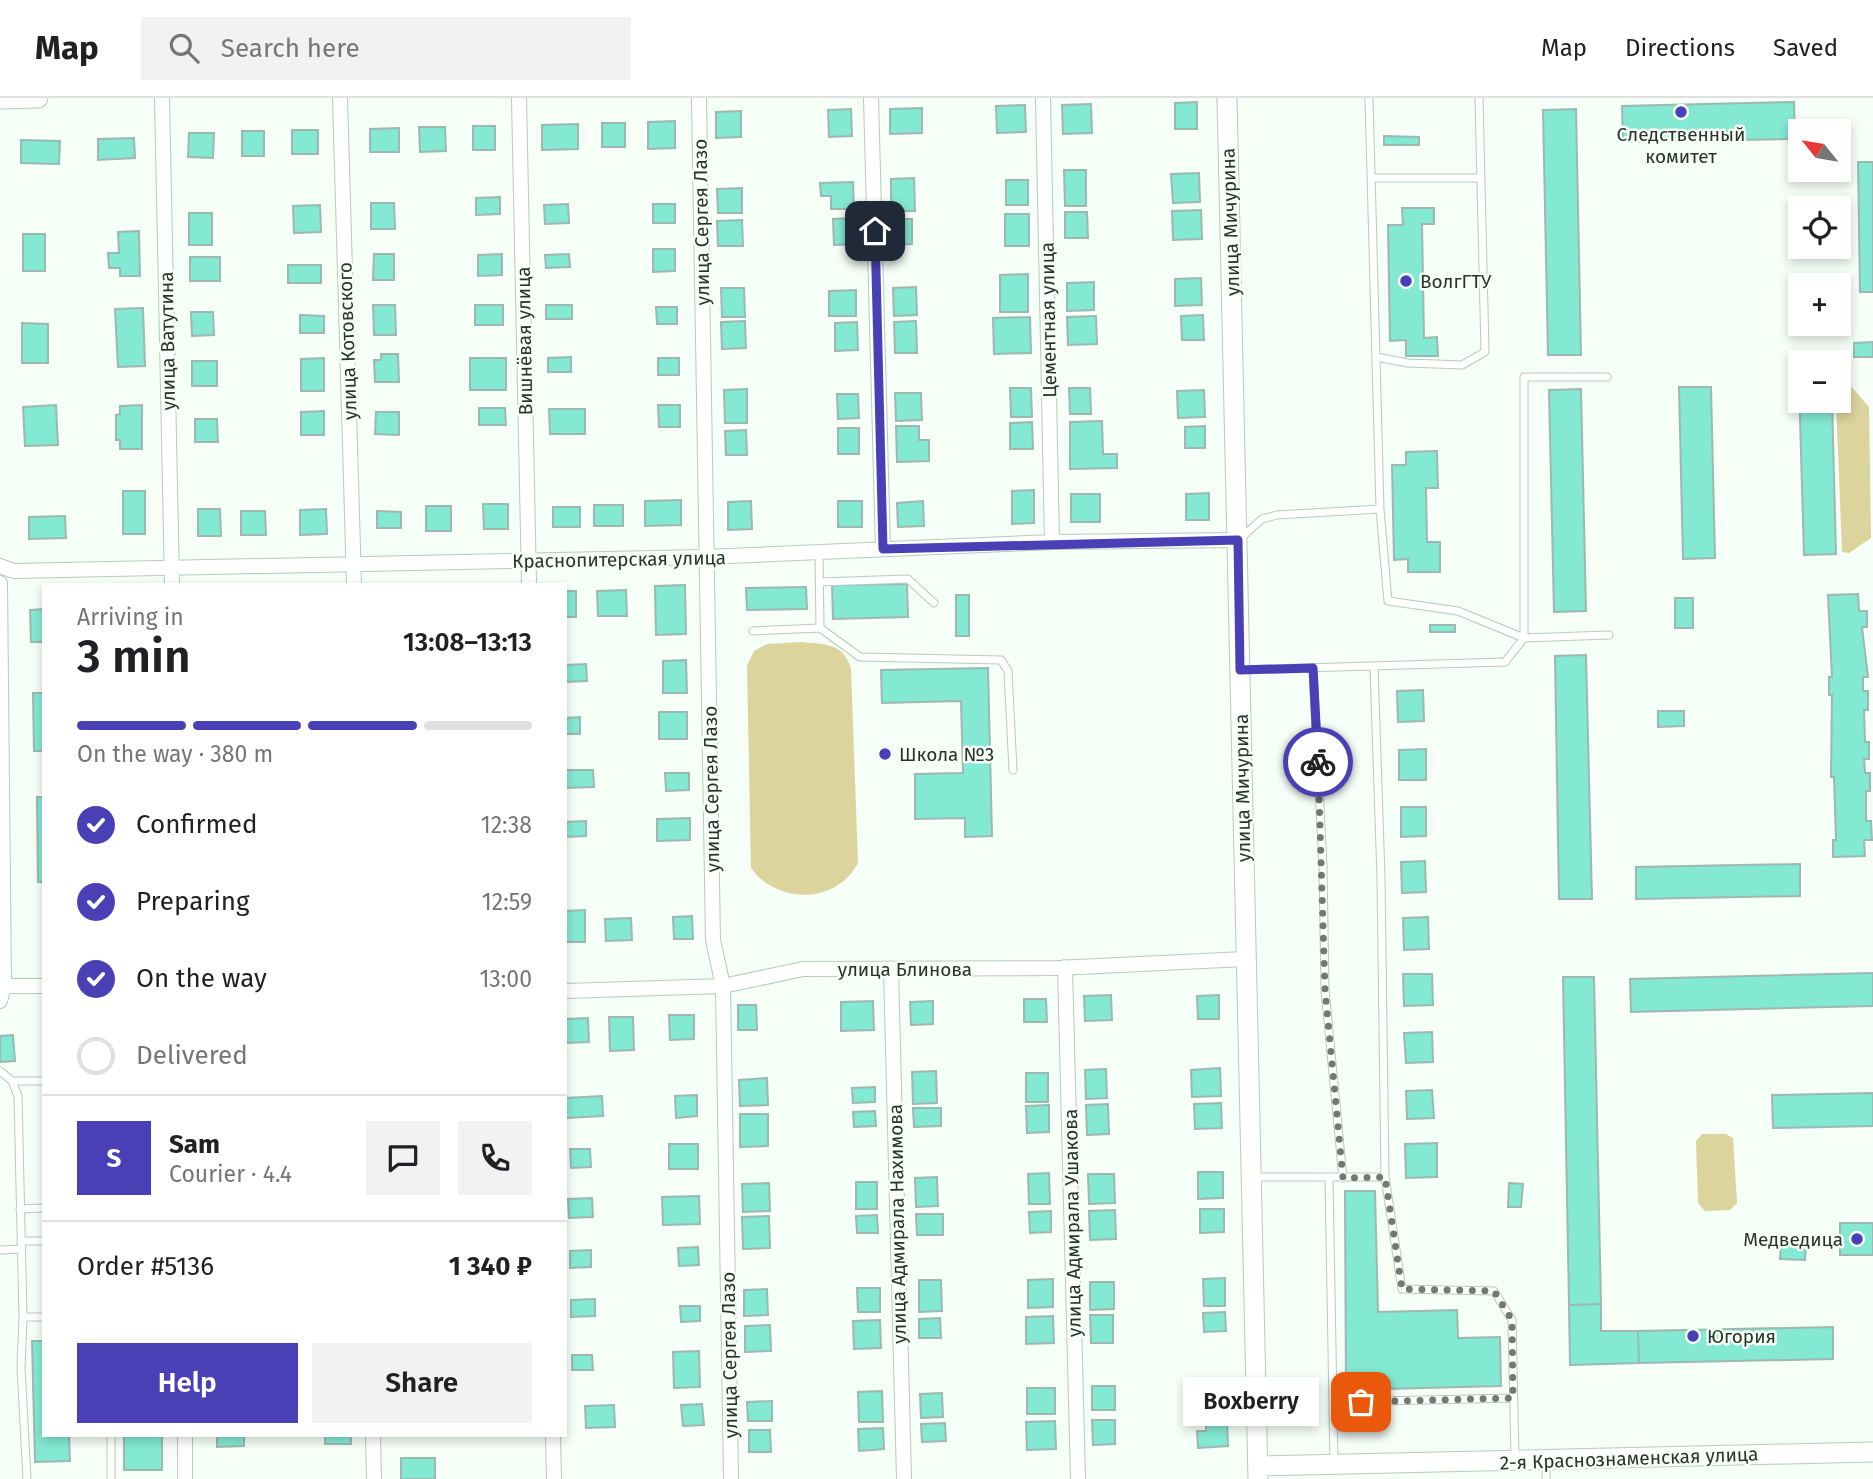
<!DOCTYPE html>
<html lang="en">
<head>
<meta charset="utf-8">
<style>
  body { margin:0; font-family:"Fira Sans",sans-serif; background:#f2f2f2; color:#202124; height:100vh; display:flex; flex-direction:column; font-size:26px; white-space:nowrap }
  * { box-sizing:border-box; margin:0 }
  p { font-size:23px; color:#757577 }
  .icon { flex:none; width:38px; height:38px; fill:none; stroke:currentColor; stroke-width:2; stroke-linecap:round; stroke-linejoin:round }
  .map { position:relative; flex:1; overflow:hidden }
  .sheet { position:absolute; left:42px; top:485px; width:525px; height:854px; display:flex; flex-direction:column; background:#fff; border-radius:0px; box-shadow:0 4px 10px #0003 }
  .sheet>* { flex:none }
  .needle { width:46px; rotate:300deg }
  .tools { position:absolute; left:1788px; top:21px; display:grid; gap:14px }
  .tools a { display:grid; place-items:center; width:63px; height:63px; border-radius:0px; background:#fff; box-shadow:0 4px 10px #0003; font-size:35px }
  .pin { position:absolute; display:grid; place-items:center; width:60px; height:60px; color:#fff; margin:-30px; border-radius:14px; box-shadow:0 4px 10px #0006 }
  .courier { position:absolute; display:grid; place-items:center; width:70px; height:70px; margin:-35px; border:5px solid #4a40b6; border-radius:50%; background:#fff; color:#222; box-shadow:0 2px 9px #0007 }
  .bubble { position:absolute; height:49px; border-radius:0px; background:#fff; box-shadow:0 4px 10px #0003; font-size:23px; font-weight:600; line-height:49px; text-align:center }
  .head em { font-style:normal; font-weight:600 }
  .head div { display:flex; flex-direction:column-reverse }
  .head { display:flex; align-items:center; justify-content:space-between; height:119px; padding:0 35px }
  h1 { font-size:46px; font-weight:600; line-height:52px }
  .bar { display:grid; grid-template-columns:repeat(4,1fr); gap:10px 7px; align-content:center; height:84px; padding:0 35px }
  .bar i { height:9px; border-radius:5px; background:#e0e0e0 }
  .bar .selected { background:#4a40b6 }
  .bar p { grid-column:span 4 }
  .line { display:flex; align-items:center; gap:18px; padding:0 35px; border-top:2px solid #e0e0e0 }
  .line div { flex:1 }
  .round { display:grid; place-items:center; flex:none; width:74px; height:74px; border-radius:0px; background:#f2f2f2 }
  ol { padding:0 35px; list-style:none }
  li { display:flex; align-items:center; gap:21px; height:77px }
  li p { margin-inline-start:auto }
  li .icon { padding:7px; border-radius:50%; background:#4a40b6; color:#fff; stroke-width:4 }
  li:last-child { color:#757577 }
  li i { width:38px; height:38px; border:4px solid #e0e0e0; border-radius:50% }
  .primary-button { display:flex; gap:14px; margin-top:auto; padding:14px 35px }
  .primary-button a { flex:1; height:80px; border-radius:0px; background:#4a40b6; color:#fff; font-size:28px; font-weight:600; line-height:80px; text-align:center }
  .primary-button a+a { background:#f2f2f2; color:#202124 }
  header { display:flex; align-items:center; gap:42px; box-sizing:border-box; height:98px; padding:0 35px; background:#fff; border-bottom:2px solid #e0e0e0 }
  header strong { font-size:33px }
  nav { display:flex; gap:38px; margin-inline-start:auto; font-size:24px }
  .search { width:490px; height:63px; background:#f2f2f2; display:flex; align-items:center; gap:18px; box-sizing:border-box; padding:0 24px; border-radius:0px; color:#757577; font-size:26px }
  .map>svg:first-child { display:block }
  .green { fill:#dbd49d }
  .building { fill:#83e9d3; stroke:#9db8b1; stroke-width:2 }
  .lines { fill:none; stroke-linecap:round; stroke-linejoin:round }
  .lane-casing { stroke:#b6cbbb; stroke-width:9 }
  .street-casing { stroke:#b6cbbb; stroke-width:16 }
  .secondary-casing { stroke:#b6cbbb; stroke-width:21 }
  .lane { stroke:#fff; stroke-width:7 }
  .street { stroke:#fff; stroke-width:14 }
  .secondary { stroke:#fff; stroke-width:19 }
  .done { stroke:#717973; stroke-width:7; stroke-dasharray:0 12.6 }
  .route { stroke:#4a40b6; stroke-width:9 }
  .poi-dot { fill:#4a40b6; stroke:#f5fef7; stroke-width:2.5 }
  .labels { text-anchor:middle; stroke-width:5; stroke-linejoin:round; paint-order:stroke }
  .poi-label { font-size:19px; fill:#2a322c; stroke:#f5fef7; text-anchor:start }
  .street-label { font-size:19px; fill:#2a322c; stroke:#f5fef7 }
</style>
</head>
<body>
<header>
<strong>Map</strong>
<div class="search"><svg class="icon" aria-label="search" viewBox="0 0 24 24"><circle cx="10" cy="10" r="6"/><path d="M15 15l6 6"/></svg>Search here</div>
<nav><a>Map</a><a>Directions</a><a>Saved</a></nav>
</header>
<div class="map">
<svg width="1873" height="1381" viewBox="0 0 1873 1381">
  <rect width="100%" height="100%" fill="#f5fef7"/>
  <!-- green -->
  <path class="green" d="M1839,285L1849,286L1869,309L1871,440L1849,455L1842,454L1836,303H1839Z
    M800,544C825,546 844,545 851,571L858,765C836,807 777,806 751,770L747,568L754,553L767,546Z
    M1702,1036H1726L1733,1040L1737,1105L1730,1112L1705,1113L1698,1105L1696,1043Z"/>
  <!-- building -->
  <path class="building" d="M1197,4V31H1175V5Z
    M1794,4L1795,41L1623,44L1622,8Z
    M1091,6L1092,35L1063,36L1062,7Z
    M1025,7L1026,34L997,35L996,8Z
    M922,10V35L890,36V11Z
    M851,11L852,38L829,39L828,12Z
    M1576,11L1581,257H1548L1543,12Z
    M741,13V39L716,40V14Z
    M675,23V50L648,51V24Z
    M602,25H625V49H602Z
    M578,26V51L542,52V27Z
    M473,28H495V52H473Z
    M419,29H445L446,53L420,54Z
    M399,30V54H370V31Z
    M292,32H318V56H292Z
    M242,33H264V58H242Z
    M189,35H214L213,60L188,59Z
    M1384,38L1419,39V47H1384Z
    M134,40L135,60L98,62V41Z
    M21,42L60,43L59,66L21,65Z
    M1858,64H1873V194H1860Z
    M1064,72H1086V108H1065Z
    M1199,75L1200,104L1173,105L1171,76Z
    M914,80L915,113H891V81Z
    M1006,82H1028V107H1006Z
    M853,84L854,111H831V98H821L820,85Z
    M742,90V115H718L717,91Z
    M500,99V116L476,117V100Z
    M371,105H394L395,131H371Z
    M568,106L569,125L545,126L544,107Z
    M653,106H675V125H653Z
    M320,107L321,134L294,135L293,108Z
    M1402,110H1434V126H1422L1424,240L1437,239L1438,258H1406V242L1390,243L1388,127H1403Z
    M1201,112L1202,141L1173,142L1172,113Z
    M1065,114H1087L1088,140H1065Z
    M189,115H212V147H189Z
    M1005,116H1029V148H1005Z
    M854,120L855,146L834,147L833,121Z
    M892,121H912V146L892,147Z
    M742,122L743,148H718L717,123Z
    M139,133L140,178H120V170H109L108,155H119L118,134Z
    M23,136H45V173H23Z
    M653,151H675V173L653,174Z
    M374,156H394V182H373Z
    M502,156V177L478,178V157Z
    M569,156L570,169L546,170L545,157Z
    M190,159H220V183H190Z
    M288,167H321V185H288Z
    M1028,176V214H1000V177Z
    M1201,180L1202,207L1175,208V181Z
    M1094,184V212L1067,213V185Z
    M916,189L917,217L894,218L893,190Z
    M721,190H744L745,219H722Z
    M856,192V218H829V193Z
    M373,207H395L396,237H374Z
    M475,207H503V227H475Z
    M546,207H572V221H546Z
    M656,209H677V226H657Z
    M143,210L145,268L118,269L115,211Z
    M191,214H213L214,237L192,238Z
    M300,217L324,218V235H300Z
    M1203,217L1204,242H1182L1181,218Z
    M1096,218L1097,246L1068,247L1067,219Z
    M1030,219L1031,255L994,256L993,220Z
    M745,223L746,250L722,251L721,224Z
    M916,223L917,255H895L894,224Z
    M857,224L858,252L835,253V225Z
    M22,225L48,226V265H22Z
    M1873,244V259H1854V245Z
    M381,256H398L399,284H375L374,262H381Z
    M571,259V274H548V260Z
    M324,260V293H301V261Z
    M470,260H506V292H470Z
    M658,260H679V277H658Z
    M192,263H217V288H192Z
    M1799,286L1801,303H1832L1836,456L1804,457Z
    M1679,289H1711L1715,460L1683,461Z
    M1010,290H1031L1032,319H1011Z
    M1069,290H1090L1091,316H1070Z
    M747,291V325H725L724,292Z
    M1581,291L1586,513L1554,514L1549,292Z
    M1204,292L1205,319L1178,320L1177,293Z
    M895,295H921L922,322L896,323Z
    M837,296H858L859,320L838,321Z
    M56,307L58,347L25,348L23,309Z
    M142,307V351H120V342H116V317L120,316V308Z
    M658,307H680V329H659Z
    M479,310H505L506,327H479Z
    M549,311H585V336H550Z
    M324,313V337H301V314Z
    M376,314H399V337L375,336Z
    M195,321H217L218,344H195Z
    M1102,323L1103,356H1117V370L1070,371V324Z
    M1032,324L1033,351H1010V325Z
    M896,328H919V342H929V363L897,364Z
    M1205,328V350H1185V329Z
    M838,330H859V356H838Z
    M746,332L747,357H726L725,333Z
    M1437,353L1438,390H1426L1427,444H1440V474H1408V461L1394,462L1392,367H1406V354Z
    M1034,392V425L1012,426V393Z
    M123,393H145V436H123Z
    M1209,395V422H1186V396Z
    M1071,396H1100V424H1071Z
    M681,402V427L645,428V403Z
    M751,403L752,431L728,432V404Z
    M838,403H862V429H838Z
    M923,403L924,428L898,429L897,405Z
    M483,406H508V431H484Z
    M594,407H623V428H594Z
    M426,408H451V433H426Z
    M553,409H580V429H553Z
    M198,411H220L221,438H198Z
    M326,411L327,436L300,437V412Z
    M241,413H265L266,437H241Z
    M377,413L401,414V430H377Z
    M65,418L66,440L29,441V419Z
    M907,486L908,519L833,521L832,487Z
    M685,487L686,536L656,537L655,488Z
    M806,489L807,511L747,512L746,490Z
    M626,492L627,518H598L597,493Z
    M565,493H576V519H565Z
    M1858,496L1859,513H1867V529H1862L1868,579H1863V593H1868V612H1864L1865,644H1869V661H1864L1865,675H1870V693H1866V723H1871L1872,742H1864L1865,758L1833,759V742H1836L1834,679H1831L1832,597H1829V579H1832L1828,497Z
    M956,497H969V538H956Z
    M1675,500H1693V530H1675Z
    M44,511V544H31L30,512Z
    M1430,527H1455V534H1430Z
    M1586,557L1592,801H1559L1555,558Z
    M686,562L687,595H663V563Z
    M586,566L587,583L565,584V567Z
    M988,570L992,738L965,739V720L915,721V676L963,675L961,603L882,605L881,572Z
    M1423,592L1424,623L1398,624L1397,593Z
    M33,595H44V653H34Z
    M1658,613H1684V628L1658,629Z
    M659,614H687V641H659Z
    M580,619V636H565V620Z
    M1426,651V682H1399V652Z
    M565,672H593L594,689L565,690Z
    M665,675H689V692L666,693Z
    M37,699H44V784H38Z
    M1401,709H1426V738L1401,739Z
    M690,720V742L657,743V721Z
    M586,723V738L565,739V724Z
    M1425,763L1426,794L1402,795L1401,764Z
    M1800,766V798L1636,801V769Z
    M585,812V844H565V813Z
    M692,818L693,841H674L673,819Z
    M1428,819L1429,851L1404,852L1403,820Z
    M631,820L632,842L606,843L605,821Z
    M1873,875V908L1631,914L1630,881Z
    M1403,876H1432L1433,907L1404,908Z
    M1563,879H1594L1601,1206L1569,1207Z
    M1111,897L1112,922L1085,923L1084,898Z
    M1219,897V921H1198L1197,898Z
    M1024,901H1046L1047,924H1024Z
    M873,903L874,932L841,933V904Z
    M933,903V926L911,927L910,904Z
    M738,907H756L757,932H738Z
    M669,917H694V941L670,942Z
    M609,919H633L634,952L610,953Z
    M588,920L589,944L565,945V921Z
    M1432,934L1433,964L1406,965L1404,935Z
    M13,937L15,963L0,964V938Z
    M1220,970L1221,998L1192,999L1191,972Z
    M1106,971L1107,1000L1086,1001L1085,972Z
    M936,973L937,1005L913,1006L912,974Z
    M1026,975H1048V1004H1026Z
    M767,980L768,1007L740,1008L739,982Z
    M875,989V1004L853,1005L852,990Z
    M1432,992L1434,1020L1407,1021L1406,993Z
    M1873,995V1028L1773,1030L1772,997Z
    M697,997V1018L676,1020L675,998Z
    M602,998L603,1018L566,1020L565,1000Z
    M1221,1005L1222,1030L1195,1031L1194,1006Z
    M1108,1006L1109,1036L1087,1037L1086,1007Z
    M1049,1007V1034L1027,1035L1026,1008Z
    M913,1010H941V1028L914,1029Z
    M875,1013L876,1028L854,1029L853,1014Z
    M740,1016H768V1048L740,1049Z
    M1437,1045V1079L1406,1080L1405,1046Z
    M669,1046H698V1071H669Z
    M570,1051H590L591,1069L571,1070Z
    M1198,1074H1223V1100L1198,1101Z
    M1049,1075L1050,1106H1029L1028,1076Z
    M1088,1076H1114L1115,1105L1089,1106Z
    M937,1079L938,1108L916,1109L915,1080Z
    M856,1084H877V1111H856Z
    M769,1085L770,1113L743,1114L742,1086Z
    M1509,1085L1523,1086L1521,1109H1508Z
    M1345,1093H1375L1378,1214L1457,1212L1458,1240L1500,1239L1501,1288L1346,1292Z
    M699,1098L700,1126L663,1127L662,1099Z
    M592,1100L593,1119L569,1120L568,1101Z
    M1200,1111H1224V1134L1200,1135Z
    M1115,1112L1116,1141L1090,1142L1089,1113Z
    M1051,1113V1134L1030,1135L1029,1114Z
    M916,1116H943V1137H917Z
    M877,1117L878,1135H857L856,1118Z
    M769,1118L770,1150L743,1151L742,1119Z
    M1840,1125H1873V1157H1840Z
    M1781,1146H1806L1805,1162L1780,1161Z
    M698,1149L699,1167L679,1168L678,1150Z
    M591,1152V1169L570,1170V1153Z
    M1225,1180V1208H1204L1203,1181Z
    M1053,1181V1209L1028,1210V1182Z
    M919,1182H941L942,1213L919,1214Z
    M1090,1184H1114V1211L1090,1212Z
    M857,1190H880V1214H858Z
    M767,1191L768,1217L744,1218V1192Z
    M595,1201V1218L571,1219V1202Z
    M1601,1206V1233H1638L1639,1265L1570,1267L1569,1207Z
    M680,1208H700V1223L681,1224Z
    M1225,1214L1226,1233L1204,1234L1203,1215Z
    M1090,1217H1113V1245H1091Z
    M1053,1218L1054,1245L1026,1246V1219Z
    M940,1220L941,1240H919V1221Z
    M880,1222L881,1250L854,1251L853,1223Z
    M770,1227L771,1253L745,1254V1228Z
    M1833,1229V1261L1639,1265L1638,1233Z
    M32,1243H44V1337H69L70,1363L35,1364Z
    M699,1253L700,1289L674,1290L673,1254Z
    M572,1257H592L593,1272H572Z
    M1227,1285V1312L1206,1313L1205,1286Z
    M1092,1288H1115V1312H1092Z
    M1027,1290H1055V1316H1027Z
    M882,1293L883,1324H859L858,1294Z
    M942,1295L943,1319L921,1320L920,1296Z
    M772,1303V1323H748L747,1304Z
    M702,1306L704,1327L683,1328L681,1307Z
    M614,1307L615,1329L586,1330L585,1308Z
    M1227,1320L1228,1348L1198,1350L1197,1333H1206V1321Z
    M1092,1322H1115V1346L1093,1347Z
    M1055,1323L1056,1351L1027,1352L1026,1324Z
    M945,1325L946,1343L922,1344L921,1326Z
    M883,1330L884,1351L859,1353L858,1331Z
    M749,1332H770L771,1354H749Z
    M124,1337H162V1372H124Z
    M217,1337H244V1348L217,1349Z
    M325,1337H351V1346H325Z
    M401,1360H435V1381H401Z"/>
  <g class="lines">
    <!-- lane casing -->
    <g class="lane-casing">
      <path id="lane" d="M1371,80H1481
        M1376,259L1408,265L1462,267L1485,254L1479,0
        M1380,411L1388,503L1458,513L1524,540V279H1607
        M1242,439L1262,421L1277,417L1380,411L1369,0
        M819,455L820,530L860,559L1001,562L1008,573L1013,672
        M820,484L908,481L934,505
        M753,533L820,530
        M1313,570L1323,769L1325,892L1343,1080
        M1241,572L1505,564L1524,540L1609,537
        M0,973L12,983L18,998L23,1219H44
        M12,983H44
        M1252,1079H1385L1381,780L1374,568
        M1385,1079L1402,1191L1494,1193L1512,1222L1515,1359
        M1329,1080L1334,1366
        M20,1111L44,1110
        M21,1143H44
        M0,1152L21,1151
        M23,1219L21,1270L27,1381
        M1335,1304L1513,1300
        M111,1337V1381
        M1546,1364V1381"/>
    </g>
    <!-- street casing -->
    <g class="street-casing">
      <path id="street" d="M162,0L172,486
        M340,0L354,486
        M519,0L529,486
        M699,0L713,842L723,888L731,1381
        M871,0L883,451
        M1043,0L1052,444
        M0,468L14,473L706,459L1052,444L1238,442
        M0,485L4,888
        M1065,869L1078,1381
        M891,872L904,1381
        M565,893L723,888L803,871L1057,870L1245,861
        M0,903L4,888H44
        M185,1337V1381
        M373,1337L374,1381
        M553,1337L554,1381"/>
    </g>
    <!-- secondary casing -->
    <g class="secondary-casing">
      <path id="secondary" d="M1227,0L1258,1381
        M0,1L38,0
        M1258,1368L1873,1354"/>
    </g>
    <!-- lane -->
    <use href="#lane" class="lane"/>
    <!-- street -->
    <use href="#street" class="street"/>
    <!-- secondary -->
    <use href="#secondary" class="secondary"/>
  </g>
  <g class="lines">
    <!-- done -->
    <path class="done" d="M1318,664L1325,892L1343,1080L1385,1079L1402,1191L1494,1193L1512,1222L1513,1300L1361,1304"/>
    <!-- route -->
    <path class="route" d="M875,133L883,451L1238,442L1240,572L1313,570L1318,664"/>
  </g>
  <!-- markers -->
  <g class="poi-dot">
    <circle cx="1681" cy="14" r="7"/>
    <circle cx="1406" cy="183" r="7"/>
    <circle cx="885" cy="656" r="7"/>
    <circle cx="1857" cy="1141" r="7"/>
    <circle cx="1693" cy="1238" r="7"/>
  </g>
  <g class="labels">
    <!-- poi labels -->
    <g class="poi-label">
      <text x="1681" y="43" text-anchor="middle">Следственный<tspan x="1681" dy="22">комитет</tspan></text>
      <text x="1420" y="190">ВолгГТУ</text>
      <text x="899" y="663">Школа №3</text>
      <text x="1843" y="1148" text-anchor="end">Медведица</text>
      <text x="1707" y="1245">Югория</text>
    </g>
    <!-- street labels -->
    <g class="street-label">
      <text transform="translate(701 124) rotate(-91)" y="7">улица Сергея Лазо</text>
      <text transform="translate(1230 124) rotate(-92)" y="7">улица Мичурина</text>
      <text transform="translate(1048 222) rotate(-91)" y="7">Цементная улица</text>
      <text transform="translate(167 243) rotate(-91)" y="7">улица Ватутина</text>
      <text transform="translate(347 243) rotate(-92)" y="7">улица Котовского</text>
      <text transform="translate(524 243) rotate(-91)" y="7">Вишнёвая улица</text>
      <text transform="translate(619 461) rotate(-1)" y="7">Краснопитерская улица</text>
      <text transform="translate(1242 690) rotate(-91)" y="7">улица Мичурина</text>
      <text transform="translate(711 691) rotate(-91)" y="7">улица Сергея Лазо</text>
      <text x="905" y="878">улица Блинова</text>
      <text transform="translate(1072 1125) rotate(-91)" y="7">улица Адмирала Ушакова</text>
      <text transform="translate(897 1126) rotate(-91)" y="7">улица Адмирала Нахимова</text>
      <text transform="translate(729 1257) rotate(-91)" y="7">улица Сергея Лазо</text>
      <text transform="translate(1629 1360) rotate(-2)" y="7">2-я Краснознаменская улица</text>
    </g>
  </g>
</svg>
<div class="tools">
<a><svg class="needle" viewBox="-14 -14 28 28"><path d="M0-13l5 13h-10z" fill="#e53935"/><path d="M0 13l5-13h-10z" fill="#757577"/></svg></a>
<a><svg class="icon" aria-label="locate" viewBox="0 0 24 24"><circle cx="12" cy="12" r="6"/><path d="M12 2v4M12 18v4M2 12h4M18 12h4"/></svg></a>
<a>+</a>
<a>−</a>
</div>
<div class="pin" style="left:1361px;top:1304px;background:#ea580c"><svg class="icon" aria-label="bag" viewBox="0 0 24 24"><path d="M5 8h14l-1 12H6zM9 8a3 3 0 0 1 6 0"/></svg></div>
<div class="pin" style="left:875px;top:133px;background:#1f2937"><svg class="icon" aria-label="home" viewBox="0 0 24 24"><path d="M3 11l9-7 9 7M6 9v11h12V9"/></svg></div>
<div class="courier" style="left:1318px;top:664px"><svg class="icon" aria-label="bike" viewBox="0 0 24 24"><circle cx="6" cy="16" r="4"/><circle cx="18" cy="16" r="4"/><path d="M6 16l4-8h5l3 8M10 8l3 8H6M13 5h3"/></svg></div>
<div class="bubble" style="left:1183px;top:1279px;width:136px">Boxberry</div>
<section class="sheet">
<div class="head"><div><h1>3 min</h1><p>Arriving in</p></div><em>13:08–13:13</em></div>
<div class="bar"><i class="selected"></i><i class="selected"></i><i class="selected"></i><i></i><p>On the way · 380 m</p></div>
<ol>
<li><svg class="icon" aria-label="check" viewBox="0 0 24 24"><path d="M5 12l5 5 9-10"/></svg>Confirmed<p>12:38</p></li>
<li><svg class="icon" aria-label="check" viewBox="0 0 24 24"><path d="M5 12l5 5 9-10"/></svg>Preparing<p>12:59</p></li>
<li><svg class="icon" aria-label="check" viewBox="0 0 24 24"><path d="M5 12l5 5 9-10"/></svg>On the way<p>13:00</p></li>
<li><i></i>Delivered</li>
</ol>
<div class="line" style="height:126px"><b class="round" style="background:#4a40b6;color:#fff">S</b><div><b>Sam</b><p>Courier · 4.4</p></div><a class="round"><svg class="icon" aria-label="chat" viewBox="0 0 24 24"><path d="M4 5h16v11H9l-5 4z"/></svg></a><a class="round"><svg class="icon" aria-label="phone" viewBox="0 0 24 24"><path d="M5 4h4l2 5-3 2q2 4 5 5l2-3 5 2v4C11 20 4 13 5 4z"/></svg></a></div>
<div class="line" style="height:91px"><div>Order #5136</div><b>1 340 ₽</b></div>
<div class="primary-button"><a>Help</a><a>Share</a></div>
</section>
</div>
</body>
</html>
